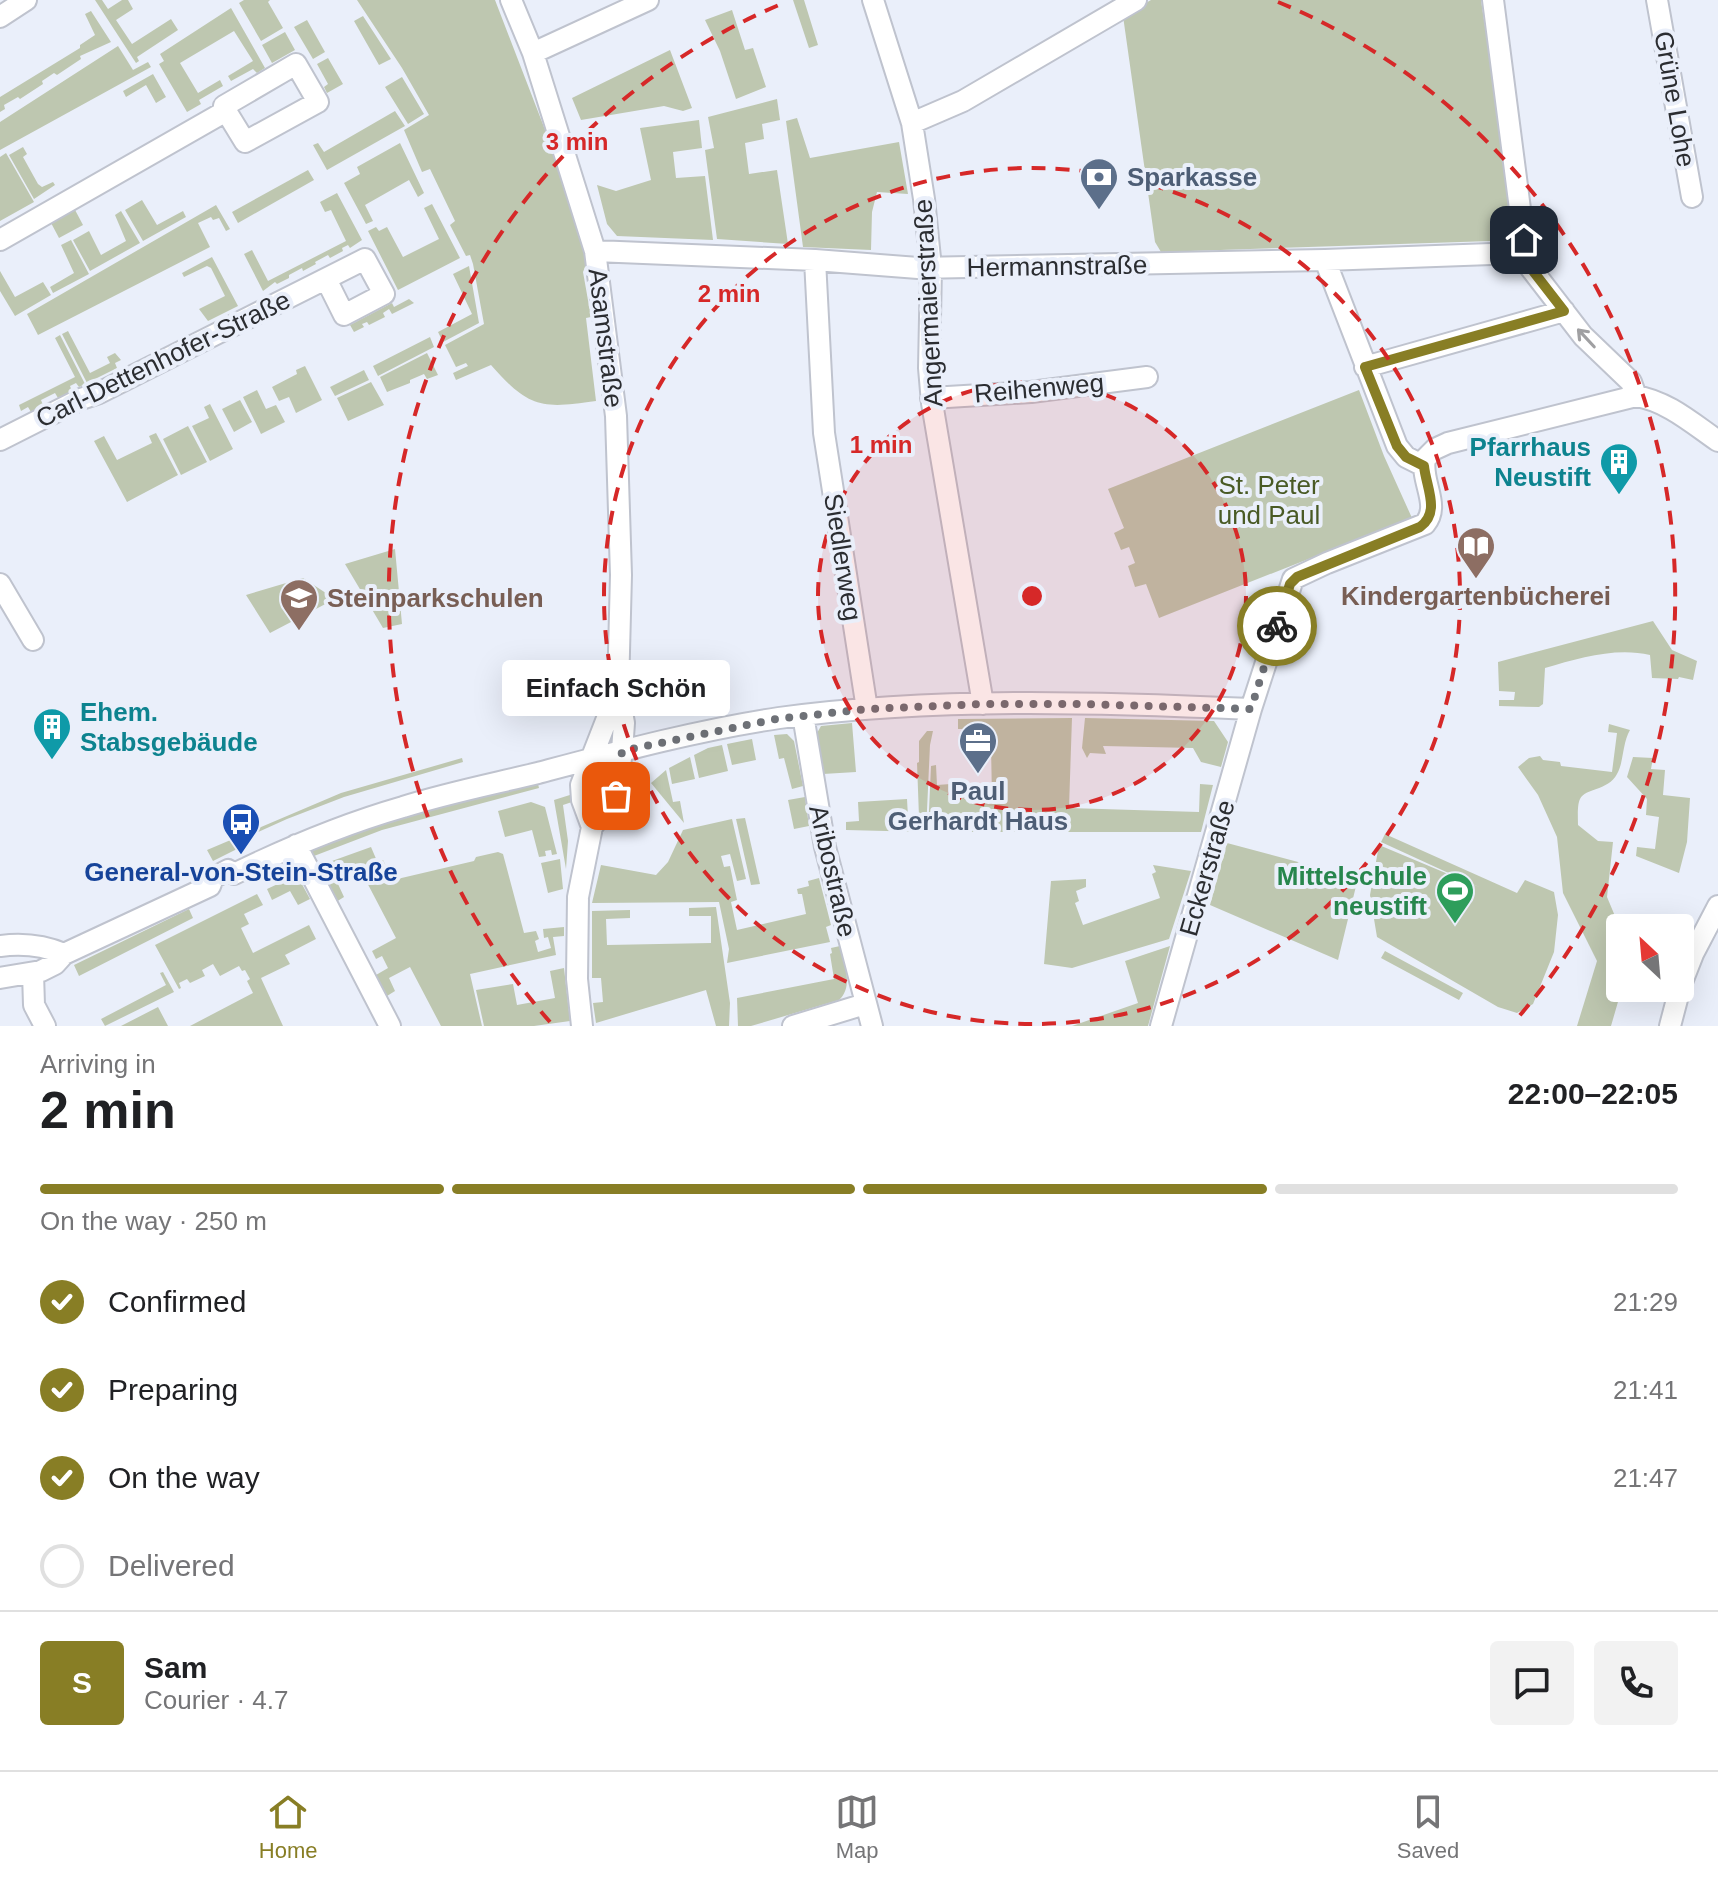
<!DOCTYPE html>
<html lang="en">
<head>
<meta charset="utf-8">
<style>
  body { margin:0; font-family:Arial,sans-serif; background:#f2f2f2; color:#202124; height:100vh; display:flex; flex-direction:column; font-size:30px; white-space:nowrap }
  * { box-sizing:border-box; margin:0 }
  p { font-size:26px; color:#757577 }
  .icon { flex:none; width:44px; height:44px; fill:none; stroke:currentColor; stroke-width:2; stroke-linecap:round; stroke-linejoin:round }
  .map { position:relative; height:1026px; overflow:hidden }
  .panel { display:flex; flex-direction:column; background:#fff; flex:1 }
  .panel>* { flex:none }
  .needle { width:52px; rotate:334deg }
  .controls { position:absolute; left:1606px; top:914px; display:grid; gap:16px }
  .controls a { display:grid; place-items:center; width:88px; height:88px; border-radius:8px; background:#fff; box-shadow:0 8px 32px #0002; font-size:40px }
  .pin { position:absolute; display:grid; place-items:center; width:68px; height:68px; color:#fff; margin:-34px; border-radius:16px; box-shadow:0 4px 12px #0006 }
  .courier { position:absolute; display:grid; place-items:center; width:80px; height:80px; margin:-40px; border:6px solid #887e25; border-radius:50%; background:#fff; color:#222; box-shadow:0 2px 10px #0007 }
  .bubble { position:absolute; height:56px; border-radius:8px; background:#fff; box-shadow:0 8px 32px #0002; font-size:26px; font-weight:600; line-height:56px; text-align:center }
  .headline em { font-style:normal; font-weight:600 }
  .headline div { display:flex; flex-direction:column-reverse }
  .headline { display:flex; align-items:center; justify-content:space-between; height:136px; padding:0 40px }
  h1 { font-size:52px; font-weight:600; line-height:60px }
  .bar { display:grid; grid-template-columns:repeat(4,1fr); gap:12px 8px; align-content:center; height:96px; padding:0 40px }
  .bar i { height:10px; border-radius:6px; background:#e0e0e0 }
  .bar .active { background:#887e25 }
  .bar p { grid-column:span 4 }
  .line { display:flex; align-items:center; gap:20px; padding:0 40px; border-top:2px solid #e0e0e0 }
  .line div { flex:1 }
  .round { display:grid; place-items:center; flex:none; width:84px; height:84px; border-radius:8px; background:#f2f2f2 }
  ol { padding:0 40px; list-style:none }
  li { display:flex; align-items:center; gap:24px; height:88px }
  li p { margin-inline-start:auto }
  li .icon { padding:8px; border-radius:50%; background:#887e25; color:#fff; stroke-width:4 }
  li:last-child { color:#757577 }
  li i { width:44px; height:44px; border:4px solid #e0e0e0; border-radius:50% }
  .tab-bar { display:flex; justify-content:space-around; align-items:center; height:112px; border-top:2px solid #e0e0e0; background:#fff; font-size:22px; color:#757577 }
  .tab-bar a { display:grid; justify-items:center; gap:4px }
  .tab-bar .active { color:#887e25 }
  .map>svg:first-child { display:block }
  .green { fill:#bec7b0 }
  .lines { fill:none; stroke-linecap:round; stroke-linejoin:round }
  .street-casing { stroke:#bfc3ce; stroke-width:24 }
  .street { stroke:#fff; stroke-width:20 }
  .oneway { stroke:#a0a0a2 }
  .done { stroke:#6e7177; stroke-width:8; stroke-dasharray:0 14.4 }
  .route { stroke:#887e25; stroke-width:10 }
  .ring { fill:none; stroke:#d62828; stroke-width:4; stroke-dasharray:14 10 }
  .labels { text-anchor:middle; stroke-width:8; stroke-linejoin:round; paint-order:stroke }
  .street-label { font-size:26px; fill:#2b2d31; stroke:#eaeffa }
  .service-label { font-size:26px; font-weight:bold; fill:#4e5e75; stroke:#eaeffa; text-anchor:start }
  .culture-label { font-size:26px; font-weight:bold; fill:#0d838f; stroke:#eaeffa; text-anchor:end }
  .park-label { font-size:26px; fill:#495a25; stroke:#eaeffa }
  .education-label { font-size:26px; font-weight:bold; fill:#785e54; stroke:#eaeffa }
  .transit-label { font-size:26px; font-weight:bold; fill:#164399; stroke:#eaeffa }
  .leisure-label { font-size:26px; font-weight:bold; fill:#27864d; stroke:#eaeffa; text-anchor:end }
  .centre { fill:#d62828; stroke:#eaeffa; stroke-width:4 }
  .ring-label { font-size:24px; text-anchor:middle; font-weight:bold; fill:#d62828; stroke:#eaeffa; stroke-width:8; stroke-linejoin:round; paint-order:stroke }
</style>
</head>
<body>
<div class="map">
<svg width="1718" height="1026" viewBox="0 0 1718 1026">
  <rect width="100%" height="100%" fill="#eaeffa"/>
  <!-- green -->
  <path class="green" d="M95,0H102L108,9L122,0H128L133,9L116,20L132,44L171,19L178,30L137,57L139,61L136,63Z
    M244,0H270L268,2L283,28L261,41L239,3Z
    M357,0H495L554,153L560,176L569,186L587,262L583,272L591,317L586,318L596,401C541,409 529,408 491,365L456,380L453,373L468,366L466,363L456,367L445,345L484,324L473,264L470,255L466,256L450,225L455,221L430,169L422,172L404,130L429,115L402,68Z
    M793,0H804L818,45L809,48Z
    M1151,0H1481L1513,213C1510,229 1506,235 1491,241L1161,252L1155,242L1123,16Z
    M231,8L265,68L257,73L253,69L231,81L228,76L253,61L234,31L180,63L198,93L220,80L223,86L199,100L201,104L187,112L159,64L164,61L160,54Z
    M732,10L745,50L753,48L766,87L736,99L720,51L705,20Z
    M91,11L111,42L80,56L81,59L57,75L54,73L42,81L43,84L20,99L18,97L4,105L5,109L0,112V97L80,48V45L95,35L85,14Z
    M363,16L391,59L379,65L354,21Z
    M307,20L325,52L313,59L294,27Z
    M285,32L295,50L272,63L262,45Z
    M118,46L133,70L148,62L151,67L0,150V122Z
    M670,50L692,108L683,111L664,106L581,120L572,98Z
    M328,58L343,84L327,93L324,87L328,84L317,64Z
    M153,74L166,97L156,103L146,85L126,97L123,91Z
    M402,77L424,114L408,124L385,87Z
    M777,99L780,120L762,124L764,139L745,143L749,174L777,170L788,244L717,239L705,150L714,148L708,117Z
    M395,111L405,126L327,170L313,145L318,143L324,152Z
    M797,118L810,158L899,142L908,194L877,192L872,212L871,250L803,247L786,121Z
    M699,120L702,148L673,152L676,178L705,176L713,240L617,236L607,224L597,185L616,191L651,180L640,128Z
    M400,143L424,193L418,197L409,180L365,205L373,221L366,224L344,183L360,174L357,167Z
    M23,147L27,154L23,157L38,184L42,187L53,182L55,185L34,199L9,155Z
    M6,153L34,202L0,221V157Z
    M308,170L314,180L238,223L232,212Z
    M337,193L362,240L350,248L348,245L342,248L343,251L330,258L328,255L315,262L316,264L303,271L302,268L289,275V278L277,284L275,282L263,291L244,254L252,250L268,281L346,241L331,210L325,212L320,202Z
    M142,200L157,225L183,211L186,217L143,241L125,210Z
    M432,204L460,258L398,290L368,231L376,227L379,231L387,227L403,257L439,239L424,208Z
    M216,205L230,229L226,231L219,218L213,220L211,217L198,223L210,247L38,335L27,314Z
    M74,208L83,225L59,238L50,221Z
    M121,211L140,243L90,271L73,240L89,231L101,255L126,241L115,215Z
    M71,240L89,274L53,293L50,287L74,273L61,245Z
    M212,257L238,306L208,321L199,309L225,296L211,268L207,266L184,277L182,273Z
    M469,266L479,323L443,342L438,332L472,314L453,274Z
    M0,271L15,297L43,282L51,295L15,316L0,291Z
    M409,299L414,303L392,314L389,309L383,313L385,317L369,325L367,322L362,324L364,327L354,332L350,325L392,303L394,307Z
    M68,331L90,373L110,363L107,357L115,353L121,360L115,363L117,368L87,383L62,334Z
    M60,335L85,384L79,387L76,383L70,386L72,391L58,398L55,393L41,400L43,405L31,412L28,407L21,411L19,405L75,377L55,338Z
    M430,337L434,347L378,376L373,366Z
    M427,353L438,375L427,379L424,374L410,380V383L387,392L380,377Z
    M305,366L322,400L296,413L289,397L279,401L272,387L297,374L296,370Z
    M364,370L369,380L335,396L330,387Z
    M371,382L384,405L348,421L337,398Z
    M257,390L266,409L276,405L285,422L261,434L243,397Z
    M1359,390L1384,456L1412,518L1159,618L1146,584L1135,587L1128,566L1135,563L1129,547L1121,550L1114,533L1124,528L1108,489Z
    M240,400L252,422L234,432L222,409Z
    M210,404L233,449L210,461L192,426L209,418L204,407Z
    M188,426L207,462L181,475L163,439Z
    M156,433L178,475L127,502L94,441L104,436L117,460L152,443L149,436Z
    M395,549L402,624L383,628L345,564Z
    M303,578L335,599L270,633L246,595Z
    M1653,621L1672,650L1697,661L1693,680L1679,677L1678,679L1652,678L1650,655C1616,647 1579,658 1545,668L1543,704L1539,707L1499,706V700H1514L1515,692L1499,691L1498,662Z
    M1072,718L1069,808L1199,812L1200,784L1213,785L1201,832H928L931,766L936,765L937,785L964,783V799L992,798L991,747H963L962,729H958V719Z
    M1085,718L1214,721L1228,742L1221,767L1201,762L1193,748L1103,746L1106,754L1090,753L1087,758L1082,748Z
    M852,723L856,772L823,774L817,733L821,726Z
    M1609,724L1630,730C1622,744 1624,762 1617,774C1608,791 1585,788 1580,799C1577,805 1578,818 1578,825L1598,841L1613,842L1607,897L1620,928V988H1622L1611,1026H1577L1597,961L1563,893L1557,837L1538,795L1518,767L1529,758L1540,756L1543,760L1560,762L1561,766L1612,772L1617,733L1608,732Z
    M927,731H933L930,745L926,832L846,830V822L859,821L858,802L907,799L908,817H919L917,763L919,762V741Z
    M787,734L794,741L803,786L792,789L784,758L779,759L774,735Z
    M752,739L756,760L732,765L727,744Z
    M722,745L728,771L699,778L694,755L708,748Z
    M690,757L695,779L672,784L669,768Z
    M1633,757L1653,758L1651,769L1665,770L1663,795L1690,798L1687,842L1679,873L1636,856L1637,847L1655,849L1659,817L1646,815L1647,799L1627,777Z
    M462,758L463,762L344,797L287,819L256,833L241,847L213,861L207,850L341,793Z
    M666,770L673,802L680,801L684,823L651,783Z
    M537,780L539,788L382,830L314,856L311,849L379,822Z
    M573,794L575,801L563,805L568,841L566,869L554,800Z
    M805,797L809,826L794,829L788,800Z
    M531,802L545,807L557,854L552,855L551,850L545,851L546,856L539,857L532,830L505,837L498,811Z
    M745,818L760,884L751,885L736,819Z
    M732,819L746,879L737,881L730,854L721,856L724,867L730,866L737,900L731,902L737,930L806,914L802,894H798L797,889L809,886L808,881L819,878L831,925L826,927L830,942L727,963L729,949L719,902L592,903L601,865L656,875L668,862L683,830Z
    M1385,834L1517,893L1525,880L1554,892L1558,915L1554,952L1533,1004L1517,1013L1498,1007L1377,937L1370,895L1379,845L1479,887L1381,842Z
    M1227,843L1358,878L1338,960L1210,905Z
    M371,847L377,861L383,860L393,880L474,861L476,857L498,852L503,854L524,933L536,931L539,939L535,941L538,952L551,948L548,937L544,938L543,929L564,927V936L553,937L556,955L470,974L482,1026H441L410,967L389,978L395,991L387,996L376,975L388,968L382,956L376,959L372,951L396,938L362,873L338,884L344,897L336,902L318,866Z
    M560,859L563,889L548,893L541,863Z
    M1153,865L1191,871L1169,939L1072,968L1044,964L1051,881L1086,879V887L1076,891L1079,901L1075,903L1083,925L1160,898L1152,874L1156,872Z
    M297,875L310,899L298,905L290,891L272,900L267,889Z
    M257,894L263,905L244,914L249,924L241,928L253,953L309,925L316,939L285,955L290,964L261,978L283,1026H190L253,993L247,981L250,979L245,970L242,971L239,966L220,976L213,964L202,970L205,976L190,983L187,979L179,983L181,988L179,989L155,945Z
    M716,907L730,1003L729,1026H716L706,990L596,1023L593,1003L603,1002L601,978H592V911L630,910V918L606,919L607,945L711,943V916H689V908Z
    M189,909L193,918L79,976L74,965Z
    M840,946C844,963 854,986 839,1000L751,1026H738L737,998L834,979L830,954L832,953L831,948Z
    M1170,946L1148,1026H1072L1138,1003L1125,961Z
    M1385,951L1463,993L1459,1000L1381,958Z
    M564,968L570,1021L534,1026H484L476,990L513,984L517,1005L555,998L550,971Z
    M163,972L174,992L105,1026L101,1019L166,985L160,973Z
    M158,1007L168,1026H121Z"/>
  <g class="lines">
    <!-- street casing -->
    <g class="street-casing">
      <path id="street" d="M511,0L533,53L595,251L616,416L621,575L618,690L624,723L622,751L616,796L592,827L578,897L577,979L582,1026
        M873,0L912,123L924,199L931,268L929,368L932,403L983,704
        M1493,0L1524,240L1519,253
        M1657,0L1692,197
        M0,17L26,0
        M533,53L648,0
        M912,123L963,101L1136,0
        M0,240L226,111L224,106L296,64L318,102L245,142L226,111
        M595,251L815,260L918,268L1325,260L1519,253
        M1519,253L1583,336L1631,382L1636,396
        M815,260L824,433L867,709
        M1325,260L1397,446L1406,457L1424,466
        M1365,367L1564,311
        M931,398L1031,392L1147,377
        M0,440L81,399L99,393L365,259L384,294L344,315L326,279
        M0,584L33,640
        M803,715L825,847L872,1026
        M592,827L582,800L581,785L617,693
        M296,845L390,1026
        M0,946C22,943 43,945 64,954
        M33,973L34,1005L45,1026
        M0,978L41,971L55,964L64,954L210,886L213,878L228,870L234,874C289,847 344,824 403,807C447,793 493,784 538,773C617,752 698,730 779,718C933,697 1096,702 1251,709
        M1680,987L1693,954L1718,906
        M793,1026L865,1004
        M1161,1026L1251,709L1293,579L1327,563L1425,524C1441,505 1420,481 1425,459L1435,449L1448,443L1636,396C1667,401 1692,423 1718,441
        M1670,1026L1680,988"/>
    </g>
    <!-- street -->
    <use href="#street" class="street"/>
  </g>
  <!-- one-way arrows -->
  <defs><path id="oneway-shaft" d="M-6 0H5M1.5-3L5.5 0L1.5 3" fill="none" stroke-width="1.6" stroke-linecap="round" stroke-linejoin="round" transform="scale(2)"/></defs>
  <use class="oneway" href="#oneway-shaft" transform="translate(1586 338) rotate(-133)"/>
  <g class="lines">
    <!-- done -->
    <path class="done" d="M616,796L622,751L776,719L867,709L983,704H1079L1251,709L1277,626"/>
    <!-- route -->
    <path class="route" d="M1277,626L1290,584L1297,577L1420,527C1441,512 1426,487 1424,466L1406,457L1397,446L1365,367L1564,311L1519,253L1524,240"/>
  </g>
  <!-- distance rings -->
  <circle cx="1032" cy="596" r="214" fill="#d62828" fill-opacity=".12"/>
  <g class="ring">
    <circle cx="1032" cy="596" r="214"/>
    <circle cx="1032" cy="596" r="428"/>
    <path d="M550 1022A643 643 0 0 1 786 2M1278 2A643 643 0 0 1 1514 1022"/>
  </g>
  <!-- icons -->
  <defs>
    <g id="bank-pin" transform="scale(2)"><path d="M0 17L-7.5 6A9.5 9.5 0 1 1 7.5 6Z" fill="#5c6f8a" stroke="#eaeffa"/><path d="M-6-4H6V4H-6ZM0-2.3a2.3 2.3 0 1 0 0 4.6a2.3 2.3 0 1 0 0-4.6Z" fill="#fff"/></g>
    <g id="building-pin" transform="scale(2)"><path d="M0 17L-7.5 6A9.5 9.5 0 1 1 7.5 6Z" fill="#0f9aa8" stroke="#eaeffa"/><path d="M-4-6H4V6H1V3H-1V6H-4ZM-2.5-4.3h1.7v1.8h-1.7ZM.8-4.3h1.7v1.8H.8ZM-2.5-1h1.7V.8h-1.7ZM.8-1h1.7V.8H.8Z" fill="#fff"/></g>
    <g id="library-pin" transform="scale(2)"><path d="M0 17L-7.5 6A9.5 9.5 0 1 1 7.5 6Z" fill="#8d6e63" stroke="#eaeffa"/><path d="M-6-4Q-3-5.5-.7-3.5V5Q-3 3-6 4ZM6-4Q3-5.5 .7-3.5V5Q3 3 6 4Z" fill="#fff"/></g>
    <g id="school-pin" transform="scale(2)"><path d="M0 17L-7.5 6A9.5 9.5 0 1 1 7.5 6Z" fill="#8d6e63" stroke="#eaeffa"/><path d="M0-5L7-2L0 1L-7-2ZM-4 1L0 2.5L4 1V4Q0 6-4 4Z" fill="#fff"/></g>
    <g id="office-pin" transform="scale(2)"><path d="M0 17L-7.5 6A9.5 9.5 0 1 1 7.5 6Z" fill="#5c6f8a" stroke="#eaeffa"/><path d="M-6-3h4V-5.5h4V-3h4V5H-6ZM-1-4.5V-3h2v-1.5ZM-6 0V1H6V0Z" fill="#fff"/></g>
    <g id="bus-pin" transform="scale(2)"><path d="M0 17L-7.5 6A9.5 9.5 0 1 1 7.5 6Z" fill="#1a4fb4" stroke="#eaeffa"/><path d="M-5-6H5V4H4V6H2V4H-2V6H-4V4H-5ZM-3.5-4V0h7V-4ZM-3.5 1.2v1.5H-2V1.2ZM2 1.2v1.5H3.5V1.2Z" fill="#fff"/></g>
    <g id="stadium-pin" transform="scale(2)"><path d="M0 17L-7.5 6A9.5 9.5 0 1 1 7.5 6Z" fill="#2e9e5b" stroke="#eaeffa"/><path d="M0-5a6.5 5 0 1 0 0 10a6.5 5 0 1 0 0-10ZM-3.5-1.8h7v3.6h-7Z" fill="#fff"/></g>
  </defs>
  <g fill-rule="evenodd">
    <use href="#bank-pin" x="1099" y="177"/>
    <use href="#building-pin" x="1619" y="462"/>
    <use href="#library-pin" x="1476" y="546"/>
    <use href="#school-pin" x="299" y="598"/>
    <use href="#building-pin" x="52" y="727"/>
    <use href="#office-pin" x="978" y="741"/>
    <use href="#bus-pin" x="241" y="822"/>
    <use href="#stadium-pin" x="1455" y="891"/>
  </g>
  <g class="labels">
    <!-- street labels -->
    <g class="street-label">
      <text transform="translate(1675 99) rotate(80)" y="9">Grüne Lohe</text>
      <text transform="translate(1057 266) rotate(-1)" y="9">Hermannstraße</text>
      <text transform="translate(928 303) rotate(-93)" y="9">Angermaierstraße</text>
      <text transform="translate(606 338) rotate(83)" y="9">Asamstraße</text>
      <text transform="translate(163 359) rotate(-26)" y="9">Carl-Dettenhofer-Straße</text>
      <text transform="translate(1039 388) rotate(-5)" y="9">Reihenweg</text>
      <text transform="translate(843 557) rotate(81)" y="9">Siedlerweg</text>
      <text transform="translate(1207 868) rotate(-74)" y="9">Eckerstraße</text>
      <text transform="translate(833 871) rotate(77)" y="9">Aribostraße</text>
    </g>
    <!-- service labels -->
    <g class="service-label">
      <text x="1127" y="186">Sparkasse</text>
      <text x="978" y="800" text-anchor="middle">Paul<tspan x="978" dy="30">Gerhardt Haus</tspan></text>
    </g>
    <!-- culture labels -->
    <g class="culture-label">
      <text x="1591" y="456">Pfarrhaus<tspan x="1591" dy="30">Neustift</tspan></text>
      <text x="80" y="721" text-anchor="start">Ehem.<tspan x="80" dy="30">Stabsgebäude</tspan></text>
    </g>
    <!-- park labels -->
    <g class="park-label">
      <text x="1269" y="494">St. Peter<tspan x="1269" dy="30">und Paul</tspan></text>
    </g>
    <!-- education labels -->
    <g class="education-label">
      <text x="1476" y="605">Kindergartenbücherei</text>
      <text x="327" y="607" text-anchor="start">Steinparkschulen</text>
    </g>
    <!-- transit labels -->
    <g class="transit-label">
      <text x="241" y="881">General-von-Stein-Straße</text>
    </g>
    <!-- leisure labels -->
    <g class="leisure-label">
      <text x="1427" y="885">Mittelschule<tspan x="1427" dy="30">neustift</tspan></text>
    </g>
  </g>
  <circle cx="1032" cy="596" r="12" class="centre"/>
  <g class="ring-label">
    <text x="577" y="150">3 min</text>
    <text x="729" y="302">2 min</text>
    <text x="881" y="453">1 min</text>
  </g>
</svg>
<div class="controls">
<a><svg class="needle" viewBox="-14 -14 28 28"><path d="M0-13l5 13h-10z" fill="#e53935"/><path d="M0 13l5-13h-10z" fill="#757577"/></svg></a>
</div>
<div class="pin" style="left:616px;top:796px;background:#ea580c"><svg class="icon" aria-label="bag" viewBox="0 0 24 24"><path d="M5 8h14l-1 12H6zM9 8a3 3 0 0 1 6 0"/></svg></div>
<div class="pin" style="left:1524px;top:240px;background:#1f2937"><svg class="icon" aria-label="home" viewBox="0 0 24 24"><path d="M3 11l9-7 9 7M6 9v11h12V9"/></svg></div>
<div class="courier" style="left:1277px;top:626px"><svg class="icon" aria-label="bike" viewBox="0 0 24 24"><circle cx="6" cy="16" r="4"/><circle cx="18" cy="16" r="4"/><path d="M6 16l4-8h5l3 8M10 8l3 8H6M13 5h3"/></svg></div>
<div class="bubble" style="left:502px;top:660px;width:228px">Einfach Schön</div>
</div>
<section class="panel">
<div class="headline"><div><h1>2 min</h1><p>Arriving in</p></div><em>22:00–22:05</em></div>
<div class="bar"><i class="active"></i><i class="active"></i><i class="active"></i><i></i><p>On the way · 250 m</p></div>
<ol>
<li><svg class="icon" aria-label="check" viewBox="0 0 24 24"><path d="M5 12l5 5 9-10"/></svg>Confirmed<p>21:29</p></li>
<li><svg class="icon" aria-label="check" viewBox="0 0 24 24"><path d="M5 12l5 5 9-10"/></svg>Preparing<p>21:41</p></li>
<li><svg class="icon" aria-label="check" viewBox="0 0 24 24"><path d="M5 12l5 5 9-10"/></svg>On the way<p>21:47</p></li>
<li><i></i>Delivered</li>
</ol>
<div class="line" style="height:144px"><b class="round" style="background:#887e25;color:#fff">S</b><div><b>Sam</b><p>Courier · 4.7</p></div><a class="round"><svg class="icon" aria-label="chat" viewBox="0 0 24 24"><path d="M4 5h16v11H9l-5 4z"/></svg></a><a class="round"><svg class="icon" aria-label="phone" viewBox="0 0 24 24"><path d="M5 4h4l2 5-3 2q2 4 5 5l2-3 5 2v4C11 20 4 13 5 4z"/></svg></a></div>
</section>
<nav class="tab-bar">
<a class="active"><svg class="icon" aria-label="home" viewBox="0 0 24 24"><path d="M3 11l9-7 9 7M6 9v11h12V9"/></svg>Home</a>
<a><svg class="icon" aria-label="map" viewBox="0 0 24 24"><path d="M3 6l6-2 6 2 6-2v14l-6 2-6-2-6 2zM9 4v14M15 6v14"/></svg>Map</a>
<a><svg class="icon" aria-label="saved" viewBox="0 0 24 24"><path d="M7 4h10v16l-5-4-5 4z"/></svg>Saved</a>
</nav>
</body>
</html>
